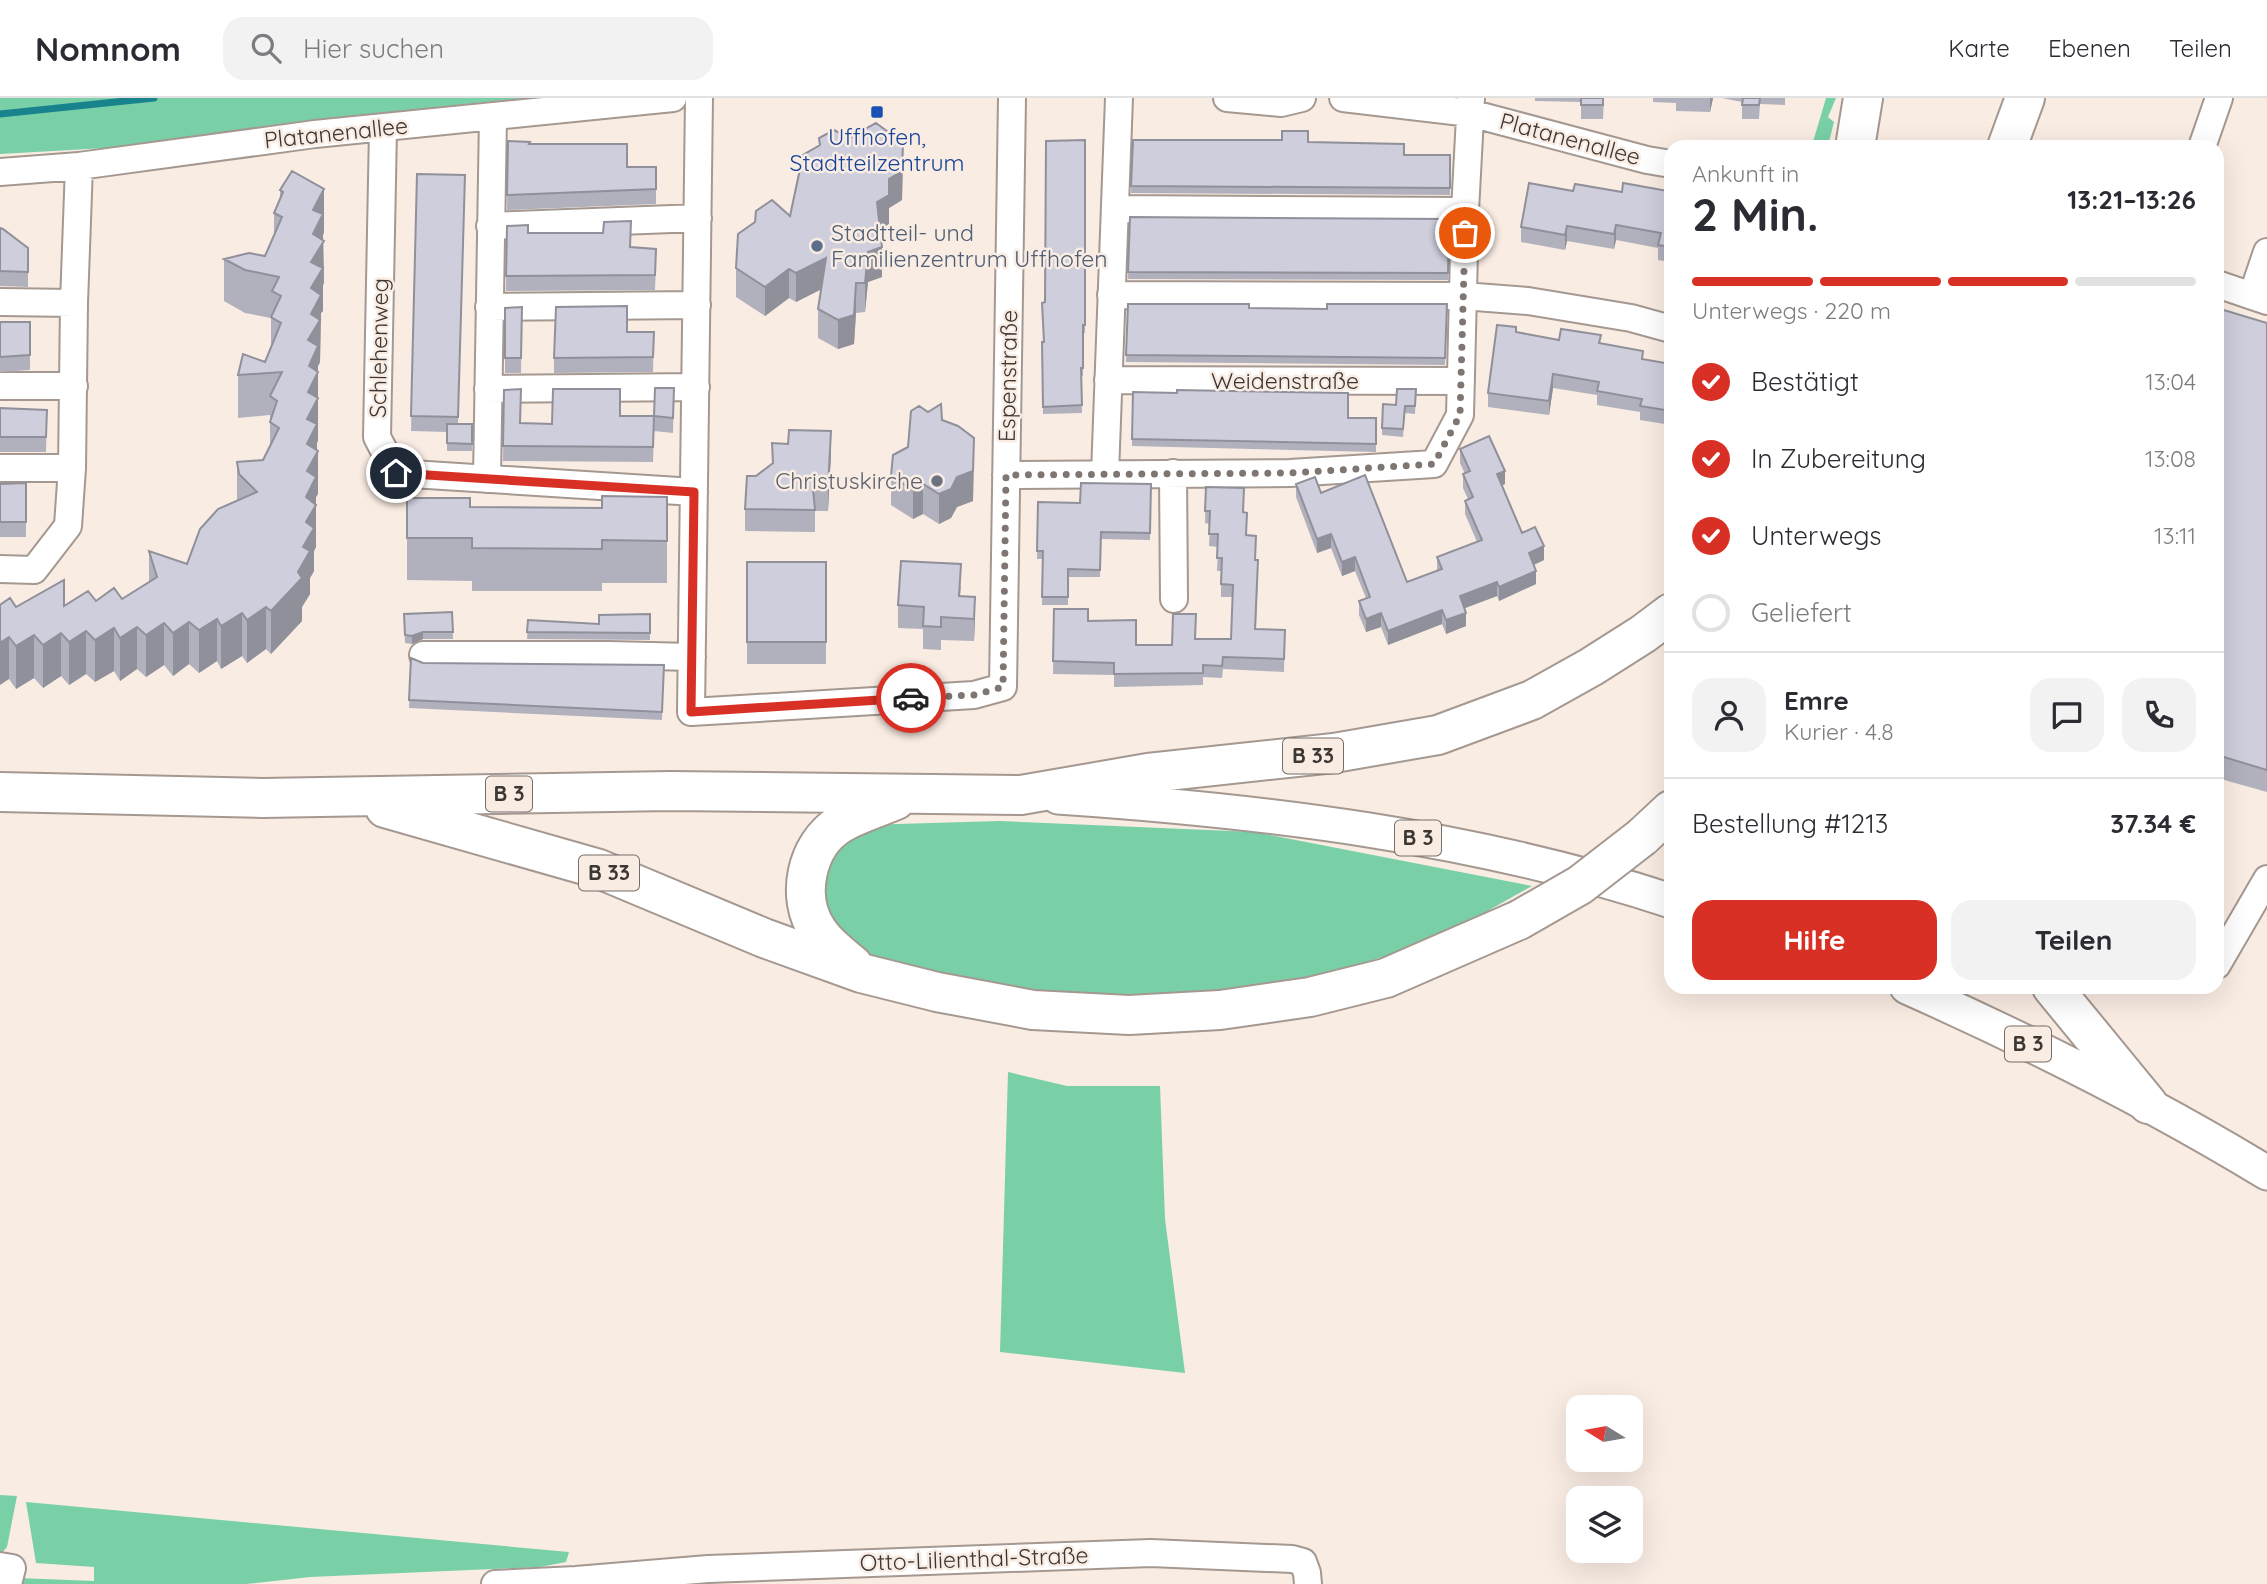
<!DOCTYPE html>
<html lang="de">
<head>
<meta charset="utf-8">
<style>
  body { margin:0; font-family:Quicksand,sans-serif; background:#f2f2f3; color:#2b2b33; height:100vh; display:flex; flex-direction:column; font-size:26px; white-space:nowrap }
  * { box-sizing:border-box; margin:0 }
  p { font-size:23px; color:#7c7c81 }
  .icon { flex:none; width:38px; height:38px; fill:none; stroke:currentColor; stroke-width:2; stroke-linecap:round; stroke-linejoin:round }
  .map { position:relative; flex:1; overflow:hidden }
  .sheet { position:absolute; left:1664px; top:42px; width:560px; height:854px; display:flex; flex-direction:column; background:#fff; border-radius:21px; box-shadow:0 7px 28px #0002 }
  .sheet>* { flex:none }
  .needle { width:46px; rotate:281deg }
  .buttons { position:absolute; left:1566px; top:1297px; display:grid; gap:14px }
  .buttons a { display:grid; place-items:center; width:77px; height:77px; border-radius:14px; background:#fff; box-shadow:0 7px 28px #0002; font-size:35px }
  .pin { position:absolute; display:grid; place-items:center; width:60px; height:60px; color:#fff; margin:-30px; border:4px solid #fff; border-radius:50%; box-shadow:0 2px 7px #0007 }
  .courier { position:absolute; display:grid; place-items:center; width:70px; height:70px; margin:-35px; border:5px solid #d93025; border-radius:50%; background:#fff; color:#222; box-shadow:0 2px 9px #0007 }
  .overview em { font-style:normal; font-weight:700 }
  .overview div { display:flex; flex-direction:column-reverse }
  .overview { display:flex; align-items:center; justify-content:space-between; height:119px; padding:0 28px }
  h1 { font-size:46px; font-weight:700; line-height:52px }
  .bar { display:grid; grid-template-columns:repeat(4,1fr); gap:10px 7px; align-content:center; height:84px; padding:0 28px }
  .bar i { height:9px; border-radius:5px; background:#e1e1e2 }
  .bar .selected { background:#d93025 }
  .bar p { grid-column:span 4 }
  .line { display:flex; align-items:center; gap:18px; padding:0 28px; border-top:2px solid #e1e1e2 }
  .line div { flex:1 }
  .round { display:grid; place-items:center; flex:none; width:74px; height:74px; border-radius:21px; background:#f2f2f3 }
  ol { padding:0 28px; list-style:none }
  li { display:flex; align-items:center; gap:21px; height:77px }
  li p { margin-inline-start:auto }
  li .icon { padding:7px; border-radius:50%; background:#d93025; color:#fff; stroke-width:4 }
  li:last-child { color:#7c7c81 }
  li i { width:38px; height:38px; border:4px solid #e1e1e2; border-radius:50% }
  .action { display:flex; gap:14px; margin-top:auto; padding:14px 28px }
  .action a { flex:1; height:80px; border-radius:21px; background:#d93025; color:#fff; font-size:28px; font-weight:700; line-height:80px; text-align:center }
  .action a+a { background:#f2f2f3; color:#2b2b33 }
  header { display:flex; align-items:center; gap:42px; box-sizing:border-box; height:98px; padding:0 35px; background:#fff; border-bottom:2px solid #e1e1e2 }
  header strong { font-size:33px }
  nav { display:flex; gap:38px; margin-inline-start:auto; font-size:24px }
  .search { width:490px; height:63px; background:#f2f2f3; display:flex; align-items:center; gap:18px; box-sizing:border-box; padding:0 24px; border-radius:21px; color:#7c7c81; font-size:26px }
  .map>svg:first-child { display:block }
  .green { fill:#79d0a7 }
  .lines { fill:none; stroke-linecap:round; stroke-linejoin:round }
  .stream { stroke:#19838d; stroke-width:7 }
  .minor-casing { stroke:#a49890; stroke-width:30 }
  .major-casing { stroke:#a49890; stroke-width:37 }
  .highway-casing { stroke:#a49890; stroke-width:42 }
  .minor { stroke:#fff; stroke-width:26 }
  .major { stroke:#fff; stroke-width:33 }
  .highway { stroke:#fff; stroke-width:38 }
  .highway-bridge-casing { stroke:#a49890; stroke-width:42; stroke-linecap:butt }
  .highway-bridge { stroke:#fff; stroke-width:38 }
  .wall { fill:#b1b1bd }
  .shaded-wall { fill:#90909a }
  .building { fill:#cecedc; stroke:#90909a; stroke-width:2 }
  .done { stroke:#7f7671; stroke-width:7; stroke-dasharray:0 12.6 }
  .route { stroke:#d93025; stroke-width:9 }
  .transit-dot { fill:#1a4fb4; stroke:#f9ece3; stroke-width:2.5 }
  .service-dot { fill:#5c6f8a; stroke:#f9ece3; stroke-width:2.5 }
  .worship-dot { fill:#6b7280; stroke:#f9ece3; stroke-width:2.5 }
  .labels { text-anchor:middle; stroke-width:5; stroke-linejoin:round; paint-order:stroke }
  .shield { fill:#f9ece3; stroke:#756d68; stroke-width:2 }
  .shield-label { font-size:21px; font-weight:bold; fill:#3d3734 }
  .street-label { font-size:23px; fill:#3d3734; stroke:#f9ece3 }
  .transit-label { font-size:23px; fill:#164399; stroke:#f9ece3 }
  .service-label { font-size:23px; fill:#4e5e75; stroke:#f9ece3; text-anchor:start }
  .worship-label { font-size:23px; fill:#5b616d; stroke:#f9ece3; text-anchor:end }
</style>
</head>
<body>
<header>
<strong>Nomnom</strong>
<div class="search"><svg class="icon" aria-label="search" viewBox="0 0 24 24"><circle cx="10" cy="10" r="6"/><path d="M15 15l6 6"/></svg>Hier suchen</div>
<nav><a>Karte</a><a>Ebenen</a><a>Teilen</a></nav>
</header>
<div class="map">
<svg width="2267" height="1486" viewBox="0 0 2267 1486">
  <rect width="100%" height="100%" fill="#f9ece3"/>
  <!-- green -->
  <path class="green" d="M0,0H528L465,6L124,49L0,56Z
    M1826,0H1836L1828,19L1834,24L1829,44H1813Z
    M1000,723L1254,734L1532,788L1475,820L1392,856L1281,891L1162,901L1025,899L884,863L856,854L826,833L815,773L863,727Z
    M1008,974L1067,988H1160L1165,1121L1185,1275L1000,1254Z
    M0,1397L17,1398L7,1449L0,1457Z
    M26,1404L569,1454L566,1464L540,1469L310,1479L246,1486H17L18,1480L94,1483V1469L36,1465Z"/>
  <g class="lines">
    <!-- stream -->
    <path class="stream" d="M0,16L154,0"/>
    <!-- minor casing -->
    <g class="minor-casing">
      <path id="minor" d="M699,0L691,614L974,597L1003,589L1012,0
        M1227,0L1281,5L1302,0
        M1343,0L1470,15L1647,62L1671,66
        M383,31L377,339L396,375L694,394
        M2202,49L2219,0
        M0,74L79,68L315,36L673,0
        M1115,111L1465,113
        M490,128L698,120
        M2217,186L2267,203
        M1111,197L1463,198L1528,203L1631,220L1671,231
        M2252,198L2267,154
        M0,204L74,205
        M489,209L697,207
        M1108,282L1461,283
        M0,288H74
        M488,291L696,289
        M0,370H72
        M1173,375L1174,501
        M1105,376L1119,0
        M1006,377L1290,375L1434,366L1460,317L1465,113L1471,0
        M487,381L493,18
        M0,471L34,472L68,428L72,370L74,205L79,68
        M423,557H609L692,559
        M2217,867L2267,781
        M0,1468L12,1470L8,1486
        M495,1486L576,1482L708,1471L1151,1455L1292,1461L1303,1464L1307,1475L1308,1486"/>
    </g>
    <!-- major casing -->
    <g class="major-casing">
      <path id="major" d="M1058,699C1265,713 1473,738 1671,803
        M1907,889C2030,944 2152,1005 2267,1075"/>
    </g>
    <!-- highway casing -->
    <g class="highway-casing">
      <path id="highway" d="M1855,49L1863,0
        M2007,49L2025,0
        M0,694L262,700L670,693L1021,697L1148,675L1334,655L1438,637L1532,602L1591,569L1643,536L1671,515
        M385,710L599,771L764,840L861,875L937,894L1033,912L1129,917L1220,912L1310,899L1386,880L1519,822
        M1642,739L1671,712
        M853,867C841,857 826,846 818,833C795,800 806,747 840,726C857,716 877,710 896,702
        M2052,889L2148,1006"/>
    </g>
    <!-- minor -->
    <use href="#minor" class="minor"/>
    <!-- major -->
    <use href="#major" class="major"/>
    <!-- highway -->
    <use href="#highway" class="highway"/>
    <!-- highway-bridge casing -->
    <g class="highway-bridge-casing">
      <path id="highway-bridge" d="M1519,822L1580,787L1642,739"/>
    </g>
    <!-- highway-bridge -->
    <use href="#highway-bridge" class="highway-bridge"/>
  </g>
  <!-- wall -->
  <path class="wall" d="M1535,0H1604L1603,21H1581V4L1535,3Z
    M1653,0H1713L1710,14L1676,13V5L1653,4Z
    M1722,0H1785V7L1760,6L1759,21H1742V4Z
    M819,40L903,74L902,102L889,110V126L880,131L882,179L868,184L865,214L856,215L854,246L838,251L818,240V211L821,191L796,204L789,200L765,218L736,199V170L755,124L790,118L819,47Z
    M1085,42V235H1083V278H1081L1082,315L1043,316L1042,244H1043L1045,204Z
    M1133,42H1282L1308,44L1404,57H1450V97L1131,95Z
    M508,43L529,46L627,69H656V106L507,112Z
    M292,73L324,134L323,137L324,185L323,187V213L321,215L320,264L318,268V342L317,345L318,396L316,399V449L314,453V473L310,480V496L302,509V523L271,556L266,551L247,565L242,558L221,571L217,563L199,575L189,566L173,578L164,567L146,579L137,571L120,583L114,573L95,584L86,576L69,587L61,578L43,590L34,580L16,591L9,581L0,507L16,509L64,508L122,501L149,484V453L187,466L237,403V364L263,362L270,348V317L238,320V277L265,264L271,248V220L245,215L224,203V161L265,158L274,139V115L280,100V92Z
    M417,76L465,77L458,326H472V353H447V334L411,333Z
    M1573,93L1671,103V164L1658,162V150L1616,142L1614,151L1567,143L1565,152L1521,144V129Z
    M1130,119L1449,121L1448,182L1128,181Z
    M507,128L528,135L631,149L656,166L655,192L506,193Z
    M0,130L28,150V189L0,188Z
    M1128,206L1249,210L1327,211L1447,206L1445,267L1126,264Z
    M522,209L521,275H505V210Z
    M2217,210L2267,225V694L2217,680Z
    M0,224H30V272L0,274Z
    M654,234L653,274L554,275V260Z
    M1516,234L1559,242L1601,245L1643,261L1671,266V320L1666,319L1665,326L1640,322V314L1597,307V297L1553,290L1549,317L1488,309V295Z
    M674,290L673,335L654,333L653,364L503,363L504,292L520,325L552,326L620,318H654Z
    M1416,291L1415,316L1405,315L1403,339L1382,337V330L1396,307Z
    M0,310L47,312L46,354H0Z
    M928,314L942,322L974,369L973,403L957,409L951,420L939,426L923,416L913,421L891,407V378Z
    M1348,320H1376V354L1132,348V341Z
    M772,345L831,355L828,413H815V434L745,433V411L756,378L772,366Z
    M1460,351L1505,386L1502,387L1522,435L1544,462L1534,467L1536,486L1499,503L1497,498L1465,510L1466,528L1446,536L1442,526L1388,547L1381,529L1366,534L1359,517V503L1366,500L1355,473L1342,478L1331,450L1317,455L1296,399V386L1321,395L1407,484L1437,473V459L1477,444L1465,416V403L1468,401L1463,390V376H1465L1460,365Z
    M26,385V439H0V386Z
    M1151,386L1150,442L1101,441L1100,479H1068V507H1042L1043,461H1037L1038,404L1080,405Z
    M1206,389L1243,415L1246,437L1256,462L1258,474L1256,531L1285,532L1284,574L1223,571L1222,580L1203,579V587L1114,589V577L1053,576L1054,511L1088,523L1136,547H1172L1195,541H1231L1233,499H1221V473H1217L1218,449L1209,448L1210,426L1205,425Z
    M667,399V485H602V493H472V483L407,482V400L470,409L602,410Z
    M747,464H826V566H747Z
    M961,488L960,498L975,521L974,543L941,542V552L923,551V531L898,530V507Z
    M452,514L453,541H423L412,546L405,545L404,516Z
    M650,516V542L527,541L528,522L599,526Z
    M411,560L423,565L664,567L662,622L409,610Z"/>
  <!-- shaded-wall -->
  <path class="shaded-wall" d="M1710,0H1713L1710,14Z
    M903,45L902,102L889,110V81Z
    M324,91V134L323,137L324,185L323,187V213L321,215L320,264L318,268V342L317,345V355L318,353V396L316,399V449L314,453V473L310,480V496L302,509V523L271,556V513L298,474L307,321L308,242L313,112Z
    M889,97V126L877,133V104Z
    M1616,127V142L1614,151V136Z
    M1567,128V143L1565,152V137Z
    M882,149V179L868,184L865,214V185L868,154Z
    M826,160V189L796,204V175Z
    M789,171V200L765,218V189Z
    M856,185V215L854,246L838,251V222Z
    M1553,276V290L1549,317V303Z
    M831,333V355L828,413V390Z
    M974,340L973,403L957,409L951,420L939,426V396Z
    M1505,373V386L1497,390V376Z
    M923,386V416L913,421V392Z
    M1331,436V450L1317,455V441Z
    M1544,448V462L1529,469V455Z
    M1355,459V473L1342,478V464Z
    M1536,473V486L1499,503V489Z
    M1497,484V498L1460,512V498Z
    M975,499V521L974,543V521Z
    M266,509V551L247,565V522Z
    M1442,512V526L1388,547V533Z
    M242,515V558L221,571V528Z
    M1381,515V529L1366,534V521Z
    M1466,515V528L1446,536V522Z
    M217,521V563L199,575V532Z
    M189,524V566L173,578V535Z
    M164,525V567L146,579V537Z
    M137,529V571L120,583V540Z
    M114,530V573L95,584V542Z
    M86,533V576L69,587V544Z
    M423,534V541L412,546V538Z
    M61,535V578L43,590V547Z
    M34,537V580L16,591V548Z
    M9,539V581L0,587V545Z"/>
  <!-- building -->
  <path class="building" d="M1581,0H1603V7H1581Z
    M1743,0H1760L1759,7H1742Z
    M876,25L903,45L902,73L889,81V97L877,104L882,149L868,154L865,185H856L854,217L838,222L818,211L826,160L796,175L789,171L765,189L736,170L738,136L755,124L756,113L772,102L790,118L803,57L820,47L819,40L834,32L849,40Z
    M1282,33H1308V44L1404,46V57H1450V90L1131,88L1133,42H1282Z
    M1085,42V227H1083V270H1081L1082,307L1043,309L1042,244H1044L1042,205L1045,204L1046,43Z
    M508,43L530,44L529,46H627V69H656V91L507,97Z
    M292,73L324,91L313,112L323,116L313,136L324,143L311,164L323,170L311,190L321,197L311,216L320,222L308,242L318,248L309,268L318,274L308,294L318,300L307,321L317,326L307,346L318,353L307,373L316,379L306,399L316,407L306,424L314,430L303,449L310,453L298,474L302,480L271,513L266,509L247,522L242,515L221,528L217,521L199,532L189,524L173,535L164,525L146,537L137,529L120,540L114,530L95,542L86,533L69,544L61,535L43,547L34,537L16,548L9,539L0,545V507L10,500L16,509L64,482V508L88,493L96,503L114,490L122,501L157,479L149,453L187,466L200,431L218,411L257,394L239,376L237,364L263,362L279,330L270,324L277,303L270,298L282,274L238,277L243,256L265,264L281,225L271,219L281,198L272,193L279,179L245,172L224,161L249,155L265,158L282,119L274,115L283,94L280,92Z
    M417,76L465,77L458,319L411,318Z
    M1529,85L1573,93L1575,86L1622,94L1623,85L1668,93L1667,103H1671V149L1658,147L1661,135L1616,127L1614,136L1567,128L1565,137L1521,129Z
    M1130,119L1449,121L1448,175L1128,174Z
    M631,123L630,149L656,151L655,177L506,178L507,128L528,127V135H603L604,124Z
    M0,130L3,131L28,150V174L0,173Z
    M1128,206H1249V210L1327,211V206H1447L1445,260L1126,257Z
    M627,208V234H654L653,259L554,260L556,209Z
    M522,209L521,260H505V210Z
    M2217,210L2267,225V672L2217,657Z
    M0,224H30V257L0,259Z
    M1497,227L1516,229V234L1559,242L1561,231L1601,237L1599,245L1643,253L1642,261L1671,266V306L1666,305L1665,312L1640,308L1642,301L1597,293L1599,284L1553,276L1549,303L1488,295Z
    M655,290H674L673,320L654,318Z
    M521,291L520,325L552,326L553,291H620V318H654L653,349L503,348L504,292Z
    M1397,291H1416L1415,308H1405L1403,331L1382,330L1383,306L1396,307Z
    M1177,292L1348,295V320H1376V346L1132,341L1133,294L1177,295Z
    M941,306L942,322L958,328L974,340L973,373L957,379L951,391L939,396L923,386L913,392L891,378L893,357L908,349L911,313L919,308L928,314Z
    M0,310L47,312L46,339H0Z
    M447,326H472V346L447,345Z
    M789,332L831,333L828,390L813,391L815,412L745,411L747,378H756L773,365L772,345L788,346Z
    M1489,338L1505,373L1497,376L1522,435L1535,429L1544,448L1529,455L1536,473L1499,489L1497,484L1460,498L1466,515L1446,522L1442,512L1388,533L1381,515L1366,521L1359,503L1370,499L1355,459L1342,464L1331,436L1317,441L1296,386L1315,379L1321,395L1365,377L1407,484L1442,471L1437,459L1482,442L1465,403L1473,399L1463,376L1470,373L1460,351Z
    M26,385V424H0V386Z
    M1081,385L1151,386L1150,435L1101,434L1100,472L1068,471V499H1042L1043,453H1037L1038,404L1080,405Z
    M1206,389L1244,390L1243,414L1247,415L1246,437L1256,438L1255,462H1258L1255,531L1285,532L1284,561L1223,559L1222,568L1203,567V575L1114,576V565L1053,563L1054,511H1088V523L1136,522V547H1172L1173,516H1196L1195,541H1231L1233,487L1221,486L1222,460H1217L1218,436H1209L1210,413H1205Z
    M602,398L667,399V443L602,442V451L472,450V440H407V400H470V409L602,410Z
    M901,463L961,466L959,498L975,499L974,521L941,519V529L923,528L924,509L898,507Z
    M747,464H826V544H747Z
    M452,514L453,534H423L412,538L405,537L404,516Z
    M650,516V535L527,534L528,522L599,526V517Z
    M411,560L423,565L664,567L662,614L409,602Z"/>
  <g class="lines">
    <!-- done -->
    <path class="done" d="M911,600L974,597L1003,589L1006,377L1290,375L1434,366L1460,317L1465,135"/>
    <!-- route -->
    <path class="route" d="M396,375L694,394L691,614L911,600"/>
  </g>
  <!-- markers -->
  <rect class="transit-dot" x="870" y="7" width="14" height="14" rx="3.5"/>
  <circle class="service-dot" cx="817" cy="148" r="7"/>
  <circle class="worship-dot" cx="937" cy="383" r="7"/>
  <g class="labels">
    <!-- shield labels -->
    <g class="shield">
      <rect x="1283" y="640.5" width="60" height="35" rx="5"/>
      <rect x="486" y="678.5" width="46" height="35" rx="5"/>
      <rect x="1395" y="722.5" width="46" height="35" rx="5"/>
      <rect x="579" y="757.5" width="60" height="35" rx="5"/>
      <rect x="2005" y="928.5" width="46" height="35" rx="5"/>
    </g>
    <g class="shield-label">
      <text x="1313" y="665">B 33</text>
      <text x="509" y="703">B 3</text>
      <text x="1418" y="747">B 3</text>
      <text x="609" y="782">B 33</text>
      <text x="2028" y="953">B 3</text>
    </g>
    <!-- street labels -->
    <g class="street-label">
      <text transform="translate(336 35) rotate(-6)" y="8">Platanenallee</text>
      <text transform="translate(1570 41) rotate(15)" y="8">Platanenallee</text>
      <text transform="translate(379 250) rotate(-89)" y="8">Schlehenweg</text>
      <text transform="translate(1008 278) rotate(-89)" y="8">Espenstraße</text>
      <text x="1285" y="291">Weidenstraße</text>
      <text transform="translate(974 1461) rotate(-2)" y="8">Otto-Lilienthal-Straße</text>
    </g>
    <!-- transit labels -->
    <g class="transit-label">
      <text x="877" y="47">Uffhofen,<tspan x="877" dy="26">Stadtteilzentrum</tspan></text>
    </g>
    <!-- service labels -->
    <g class="service-label">
      <text x="831" y="143">Stadtteil- und<tspan x="831" dy="26">Familienzentrum Uffhofen</tspan></text>
    </g>
    <!-- worship labels -->
    <g class="worship-label">
      <text x="923" y="391">Christuskirche</text>
    </g>
  </g>
</svg>
<div class="buttons">
<a><svg class="needle" viewBox="-14 -14 28 28"><path d="M0-13l5 13h-10z" fill="#e53935"/><path d="M0 13l5-13h-10z" fill="#7c7c81"/></svg></a>
<a><svg class="icon" aria-label="layers" viewBox="0 0 24 24"><path d="M12 4l9 5-9 5-9-5zM3 14l9 5 9-5"/></svg></a>
</div>
<div class="pin" style="left:1465px;top:135px;background:#ea580c"><svg class="icon" aria-label="bag" viewBox="0 0 24 24"><path d="M5 8h14l-1 12H6zM9 8a3 3 0 0 1 6 0"/></svg></div>
<div class="pin" style="left:396px;top:375px;background:#1f2937"><svg class="icon" aria-label="home" viewBox="0 0 24 24"><path d="M3 11l9-7 9 7M6 9v11h12V9"/></svg></div>
<div class="courier" style="left:911px;top:600px"><svg class="icon" aria-label="car" viewBox="0 0 24 24"><path d="M5 17H2v-5l4-1 3-4h7l3 4 3 1v5h-3M9 17h6M6 11h13"/><circle cx="7" cy="17" r="2"/><circle cx="17" cy="17" r="2"/></svg></div>
<section class="sheet">
<div class="overview"><div><h1>2 Min.</h1><p>Ankunft in</p></div><em>13:21–13:26</em></div>
<div class="bar"><i class="selected"></i><i class="selected"></i><i class="selected"></i><i></i><p>Unterwegs · 220 m</p></div>
<ol>
<li><svg class="icon" aria-label="check" viewBox="0 0 24 24"><path d="M5 12l5 5 9-10"/></svg>Bestätigt<p>13:04</p></li>
<li><svg class="icon" aria-label="check" viewBox="0 0 24 24"><path d="M5 12l5 5 9-10"/></svg>In Zubereitung<p>13:08</p></li>
<li><svg class="icon" aria-label="check" viewBox="0 0 24 24"><path d="M5 12l5 5 9-10"/></svg>Unterwegs<p>13:11</p></li>
<li><i></i>Geliefert</li>
</ol>
<div class="line" style="height:126px"><a class="round"><svg class="icon" aria-label="person" viewBox="0 0 24 24"><circle cx="12" cy="8" r="4"/><path d="M4 21q1-7 8-7t8 7"/></svg></a><div><b>Emre</b><p>Kurier · 4.8</p></div><a class="round"><svg class="icon" aria-label="chat" viewBox="0 0 24 24"><path d="M4 5h16v11H9l-5 4z"/></svg></a><a class="round"><svg class="icon" aria-label="phone" viewBox="0 0 24 24"><path d="M5 4h4l2 5-3 2q2 4 5 5l2-3 5 2v4C11 20 4 13 5 4z"/></svg></a></div>
<div class="line" style="height:91px"><div>Bestellung #1213</div><b>37.34 €</b></div>
<div class="action"><a>Hilfe</a><a>Teilen</a></div>
</section>
</div>
</body>
</html>
